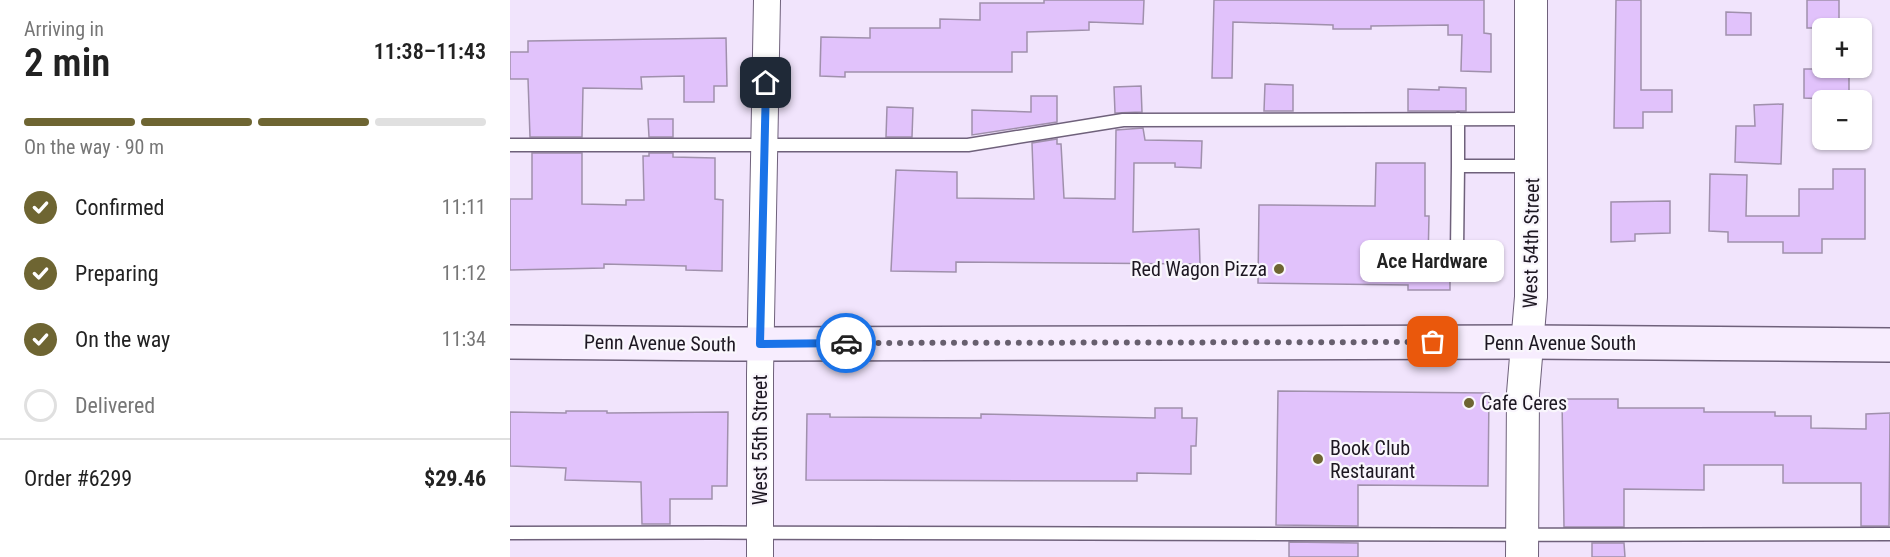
<!DOCTYPE html>
<html lang="en">
<head>
<meta charset="utf-8">
<style>
  body { margin:0; font-family:"Roboto Condensed",sans-serif; background:#f2f2f2; color:#222; height:100vh; display:flex; flex-direction:column; font-size:22px; white-space:nowrap }
  * { box-sizing:border-box; margin:0 }
  p { font-size:20px; color:#767676 }
  .icon { flex:none; width:33px; height:33px; fill:none; stroke:currentColor; stroke-width:2; stroke-linecap:round; stroke-linejoin:round }
  .map { position:relative; flex:1; overflow:hidden }
  .details { display:flex; flex-direction:column; background:#fff; width:510px }
  .details>* { flex:none }
  .controls { position:absolute; left:1302px; top:18px; display:grid; gap:12px }
  .controls a { display:grid; place-items:center; width:60px; height:60px; border-radius:9px; background:#fff; box-shadow:0 2px 4px #0004; font-size:30px }
  .pin { position:absolute; display:grid; place-items:center; width:51px; height:51px; color:#fff; margin:-26px; border-radius:12px; box-shadow:0 3px 9px #0006 }
  .courier { position:absolute; display:grid; place-items:center; width:60px; height:60px; margin:-30px; border:4px solid #1a73e8; border-radius:50%; background:#fff; color:#222; box-shadow:0 2px 8px #0007 }
  .bubble { position:absolute; height:42px; border-radius:9px; background:#fff; box-shadow:0 2px 4px #0004; font-size:20px; font-weight:600; line-height:42px; text-align:center }
  .headline em { font-style:normal; font-weight:600 }
  .headline div { display:flex; flex-direction:column-reverse }
  .headline { display:flex; align-items:center; justify-content:space-between; height:102px; padding:0 24px }
  h1 { font-size:39px; font-weight:600; line-height:45px }
  .bar { display:grid; grid-template-columns:repeat(4,1fr); gap:9px 6px; align-content:center; height:72px; padding:0 24px }
  .bar i { height:8px; border-radius:4px; background:#e0e0e0 }
  .bar .selected { background:#6e6532 }
  .bar p { grid-column:span 4 }
  .line { display:flex; align-items:center; gap:15px; padding:0 24px; border-top:2px solid #e0e0e0 }
  .line div { flex:1 }
  ol { padding:0 24px; list-style:none }
  li { display:flex; align-items:center; gap:18px; height:66px }
  li p { margin-inline-start:auto }
  li .icon { padding:6px; border-radius:50%; background:#6e6532; color:#fff; stroke-width:4 }
  li:last-child { color:#767676 }
  li i { width:33px; height:33px; border:3px solid #e0e0e0; border-radius:50% }
  main { display:flex; flex:1; min-height:0 }
  .map>svg:first-child { display:block }
  .building { fill:#e1c2fb; stroke:#a090ac; stroke-width:1.5 }
  .lines { fill:none; stroke-linecap:round; stroke-linejoin:round }
  .service-casing { stroke:#6f617b; stroke-width:15 }
  .minor-casing { stroke:#6f617b; stroke-width:28 }
  .tertiary-casing { stroke:#6f617b; stroke-width:34 }
  .secondary-casing { stroke:#6f617b; stroke-width:36 }
  .service { stroke:#fff; stroke-width:12 }
  .minor { stroke:#fff; stroke-width:26 }
  .tertiary { stroke:#fff; stroke-width:32 }
  .secondary { stroke:#f7edfe; stroke-width:33 }
  .done { stroke:#675f6e; stroke-width:6; stroke-dasharray:0 10.8 }
  .route { stroke:#1a73e8; stroke-width:8 }
  .poi-dot { fill:#6e6532; stroke:#f9f6fc; stroke-width:2 }
  .labels { text-anchor:middle; stroke-width:4.5; stroke-linejoin:round; paint-order:stroke }
  .street-label { font-size:20px; fill:#1d1722; stroke:#f9f6fc }
  .poi-label { font-size:20px; fill:#1d1722; stroke:#f9f6fc; text-anchor:start }
</style>
</head>
<body>
<main>
<section class="details">
<div class="headline"><div><h1>2 min</h1><p>Arriving in</p></div><em>11:38–11:43</em></div>
<div class="bar"><i class="selected"></i><i class="selected"></i><i class="selected"></i><i></i><p>On the way · 90 m</p></div>
<ol>
<li><svg class="icon" aria-label="check" viewBox="0 0 24 24"><path d="M5 12l5 5 9-10"/></svg>Confirmed<p>11:11</p></li>
<li><svg class="icon" aria-label="check" viewBox="0 0 24 24"><path d="M5 12l5 5 9-10"/></svg>Preparing<p>11:12</p></li>
<li><svg class="icon" aria-label="check" viewBox="0 0 24 24"><path d="M5 12l5 5 9-10"/></svg>On the way<p>11:34</p></li>
<li><i></i>Delivered</li>
</ol>
<div class="line" style="height:78px"><div>Order #6299</div><b>$29.46</b></div>
</section>
<div class="map">
<svg width="1380" height="557" viewBox="0 0 1380 557">
  <rect width="100%" height="100%" fill="#f1e4fc"/>
  <!-- building -->
  <path class="building" d="M534,0H634L633,24L579,22V30L517,32V52H502V72H335V77L310,76L311,37L360,38V28H430V19L470,20V3H534Z
    M704,0H974V33L981,34V72L951,71L952,35H938V25L861,26V29H823V25L723,22L722,78H702Z
    M1106,0H1131V90H1162V112H1133V128H1104Z
    M1297,0H1329V28H1297Z
    M1216,12L1241,13V35H1216Z
    M216,38L217,86H204V102H174V76L131,77L132,89L73,88L72,137H20L18,79H0V52H18V41Z
    M1294,69H1339V100L1294,98Z
    M755,84L783,85V111H754Z
    M631,86L632,112L605,113L604,87Z
    M929,87L956,88V111H898V89L929,90Z
    M521,96H547V122L462,135V110L521,112Z
    M1273,104L1271,164L1225,162L1226,126H1245L1244,105Z
    M377,107L403,108L402,137H376Z
    M138,119H163V137H139Z
    M633,128L635,140L692,141L691,168L665,167V163H624L623,232L689,229L690,264L446,262V272L381,271L386,170L447,172V198L524,199L522,143L547,139V144H551L554,198L605,199L606,130Z
    M22,153H72V204L116,205V200H134L133,156H139V153H163V157L205,158V199L213,200L212,271L176,270V266L94,264V268L0,270V199H22Z
    M866,163H915V216H919L918,261H940V290H898V285L748,283L749,205L865,206Z
    M1323,169H1355V239H1312V253H1273V242H1218V232L1199,231L1200,174L1237,175L1236,216H1289V189H1323Z
    M1160,201V233L1125,234V241L1101,242V202Z
    M768,391L979,393L978,486L848,485V526L766,525Z
    M1052,399H1108V408H1194V412H1265V416H1301V428L1356,429V414L1380,413L1379,526H1351V483H1273V465H1194V490L1114,489V527H1054Z
    M645,408H672V418H687L686,446H681V474L627,473V481L296,480L297,414H320V417L471,418V414L645,418Z
    M56,411H97V413L218,412L217,486H202V499H160V524H132L131,482L55,480L56,468L0,466V412L56,413Z
    M779,542L848,543V557H779Z
    M1082,543H1114L1115,557H1082Z"/>
  <g class="lines">
    <!-- service casing -->
    <g class="service-casing">
      <path id="service" d="M948,119V166
        M0,145H458L613,120L1020,119
        M947,251L948,166H1021
        M0,533C460,531 920,537 1380,534"/>
    </g>
    <!-- minor casing -->
    <g class="minor-casing">
      <path id="minor" d="M250,557V374L257,0"/>
    </g>
    <!-- tertiary casing -->
    <g class="tertiary-casing">
      <path id="tertiary" d="M1012,557L1013,393L1021,297V0"/>
    </g>
    <!-- secondary casing -->
    <g class="secondary-casing">
      <path id="secondary" d="M0,342L225,344L1019,342L1380,345"/>
    </g>
    <!-- service -->
    <use href="#service" class="service"/>
    <!-- minor -->
    <use href="#minor" class="minor"/>
    <!-- tertiary -->
    <use href="#tertiary" class="tertiary"/>
    <!-- secondary -->
    <use href="#secondary" class="secondary"/>
  </g>
  <g class="lines">
    <!-- done -->
    <path class="done" d="M336,343L923,342"/>
    <!-- route -->
    <path class="route" d="M256,83L250,344L336,343"/>
  </g>
  <!-- markers -->
  <g class="poi-dot">
    <circle cx="769" cy="269" r="6"/>
    <circle cx="959" cy="403" r="6"/>
    <circle cx="808" cy="459" r="6"/>
  </g>
  <g class="labels">
    <!-- street labels -->
    <g class="street-label">
      <text transform="translate(1021 243) rotate(-89)" y="7">West 54th Street</text>
      <text transform="translate(150 343) rotate(1)" y="7">Penn Avenue South</text>
      <text x="1050" y="350">Penn Avenue South</text>
      <text transform="translate(250 440) rotate(-90)" y="7">West 55th Street</text>
    </g>
    <!-- poi labels -->
    <g class="poi-label">
      <text x="757" y="276" text-anchor="end">Red Wagon Pizza</text>
      <text x="971" y="410">Cafe Ceres</text>
      <text x="820" y="455">Book Club<tspan x="820" dy="23">Restaurant</tspan></text>
    </g>
  </g>
</svg>
<div class="controls">
<a>+</a>
<a>−</a>
</div>
<div class="pin" style="left:923px;top:342px;background:#ea580c"><svg class="icon" aria-label="bag" viewBox="0 0 24 24"><path d="M5 8h14l-1 12H6zM9 8a3 3 0 0 1 6 0"/></svg></div>
<div class="pin" style="left:256px;top:83px;background:#1f2937"><svg class="icon" aria-label="home" viewBox="0 0 24 24"><path d="M3 11l9-7 9 7M6 9v11h12V9"/></svg></div>
<div class="courier" style="left:336px;top:343px"><svg class="icon" aria-label="car" viewBox="0 0 24 24"><path d="M5 17H2v-5l4-1 3-4h7l3 4 3 1v5h-3M9 17h6M6 11h13"/><circle cx="7" cy="17" r="2"/><circle cx="17" cy="17" r="2"/></svg></div>
<div class="bubble" style="left:850px;top:240px;width:144px">Ace Hardware</div>
</div>
</main>
</body>
</html>
